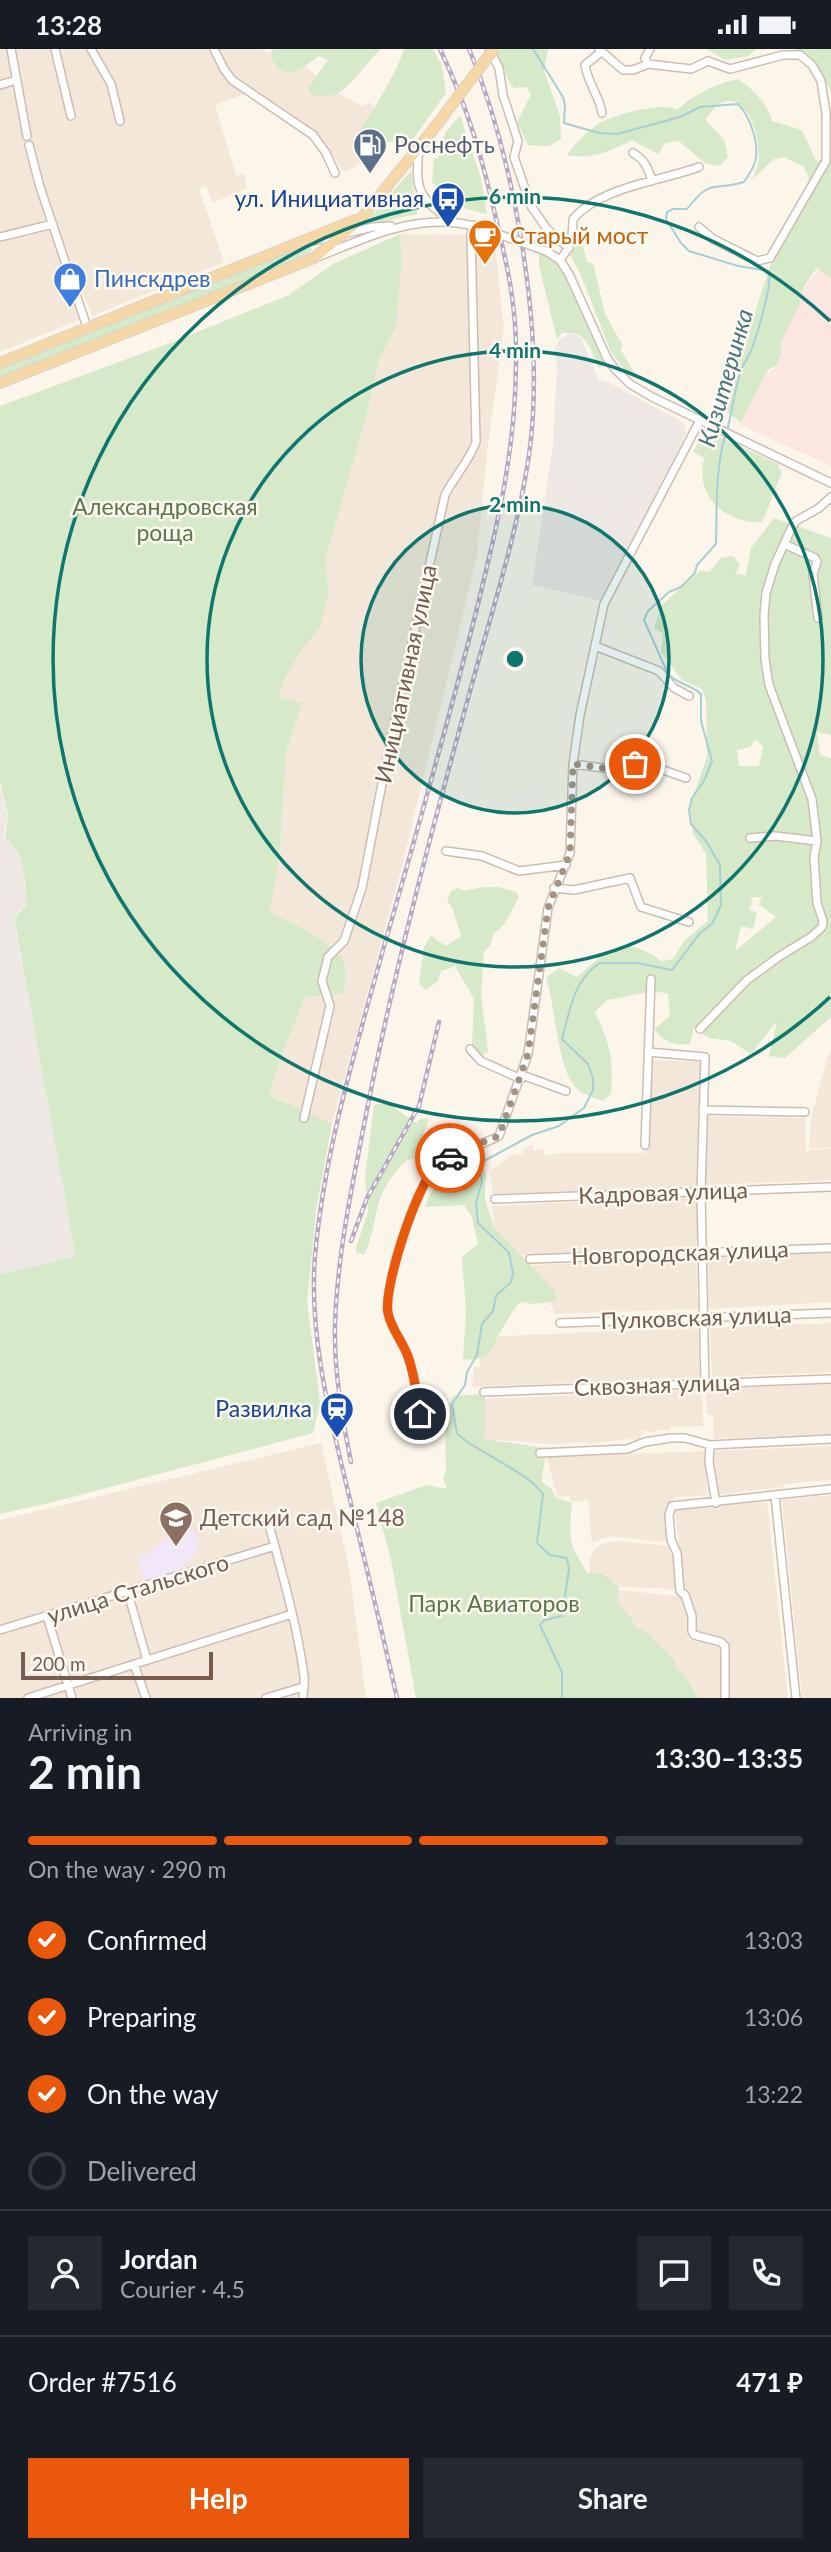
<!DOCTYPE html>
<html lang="en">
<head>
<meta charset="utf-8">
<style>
  body { margin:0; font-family:Lato,sans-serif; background:#242831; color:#f1f3f6; height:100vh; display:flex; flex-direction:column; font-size:26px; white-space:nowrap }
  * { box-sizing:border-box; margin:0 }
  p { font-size:23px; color:#9ea1a6 }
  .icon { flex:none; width:38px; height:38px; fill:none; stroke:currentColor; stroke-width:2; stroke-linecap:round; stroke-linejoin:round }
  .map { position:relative; height:1649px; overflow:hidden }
  .side { display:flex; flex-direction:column; background:#171b24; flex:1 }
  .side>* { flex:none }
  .scale { position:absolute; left:21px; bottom:18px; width:192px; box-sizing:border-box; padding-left:7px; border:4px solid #755c4e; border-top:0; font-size:19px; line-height:24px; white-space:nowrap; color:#755c4e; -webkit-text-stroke:5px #fef9f1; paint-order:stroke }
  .pin { position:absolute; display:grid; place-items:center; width:60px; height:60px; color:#fff; margin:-30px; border:4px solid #fff; border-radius:50%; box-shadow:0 2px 7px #0007 }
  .courier { position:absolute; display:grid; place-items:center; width:70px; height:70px; margin:-35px; border:5px solid #ea580c; border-radius:50%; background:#fff; color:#222; box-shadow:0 2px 9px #0007 }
  .head em { font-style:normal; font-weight:700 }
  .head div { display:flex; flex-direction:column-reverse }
  .head { display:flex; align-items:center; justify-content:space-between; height:119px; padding:0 28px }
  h1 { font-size:46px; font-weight:700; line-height:52px }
  .bar { display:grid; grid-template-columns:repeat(4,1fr); gap:10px 7px; align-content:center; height:84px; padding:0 28px }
  .bar i { height:9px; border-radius:5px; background:#363941 }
  .bar .selected { background:#ea580c }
  .bar p { grid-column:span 4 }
  .line { display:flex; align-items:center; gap:18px; padding:0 28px; border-top:2px solid #363941 }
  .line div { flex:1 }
  .round { display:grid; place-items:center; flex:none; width:74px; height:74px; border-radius:0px; background:#242831 }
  ol { padding:0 28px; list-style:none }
  li { display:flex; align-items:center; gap:21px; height:77px }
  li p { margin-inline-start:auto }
  li .icon { padding:7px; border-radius:50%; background:#ea580c; color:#fff; stroke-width:4 }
  li:last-child { color:#9ea1a6 }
  li i { width:38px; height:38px; border:4px solid #363941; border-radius:50% }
  .primary-button { display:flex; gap:14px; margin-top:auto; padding:14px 28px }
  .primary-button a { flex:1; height:80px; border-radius:0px; background:#ea580c; color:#fff; font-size:28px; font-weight:700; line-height:80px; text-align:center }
  .primary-button a+a { background:#242831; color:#f1f3f6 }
  .status { display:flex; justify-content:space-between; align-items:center; height:49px; padding:0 35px; background:#171b24; direction:ltr }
  .status svg { height:19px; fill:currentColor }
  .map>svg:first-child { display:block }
  .residential { fill:#f3e7d9 }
  .commercial { fill:#fbe7df }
  .industrial { fill:#ede8e3 }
  .education { fill:#f2e7f8 }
  .green { fill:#d6e9c9; fill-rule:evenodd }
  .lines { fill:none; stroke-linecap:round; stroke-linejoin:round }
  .stream { stroke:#a6cfd6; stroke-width:2 }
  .minor-casing { stroke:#cdbdb0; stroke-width:10 }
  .major-casing { stroke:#d8d1cd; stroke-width:12 }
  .minor { stroke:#fff; stroke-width:7 }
  .major { stroke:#f6d7a7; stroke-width:10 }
  .rail-casing { stroke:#b8a8c6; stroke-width:4.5 }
  .rail { stroke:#fef9f1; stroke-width:2; stroke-dasharray:5; stroke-linecap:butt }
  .minor-bridge-casing { stroke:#cdbdb0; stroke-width:10; stroke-linecap:butt }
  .major-bridge-casing { stroke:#d8d1cd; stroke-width:12; stroke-linecap:butt }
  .minor-bridge { stroke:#fff; stroke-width:7 }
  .major-bridge { stroke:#f6d7a7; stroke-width:10 }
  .done { stroke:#a49285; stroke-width:7; stroke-dasharray:0 12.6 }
  .route { stroke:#ea580c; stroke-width:9 }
  .ring { fill:none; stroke:#0f766e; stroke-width:3.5 }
  .labels { text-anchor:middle; stroke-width:5; stroke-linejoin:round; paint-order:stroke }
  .service-label { font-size:23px; fill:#4e5e75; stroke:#fef9f1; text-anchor:start }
  .transit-label { font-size:23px; fill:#164399; stroke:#fef9f1; text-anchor:end }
  .food-label { font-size:23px; fill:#c56008; stroke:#fef9f1; text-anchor:start }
  .shop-label { font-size:23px; fill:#366cbe; stroke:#fef9f1; text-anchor:start }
  .park-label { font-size:23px; fill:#567a47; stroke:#fef9f1 }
  .street-label { font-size:23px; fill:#755c4e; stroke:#fef9f1 }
  .education-label { font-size:23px; fill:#785e54; stroke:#fef9f1; text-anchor:start }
  .water-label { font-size:24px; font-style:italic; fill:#467780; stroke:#fef9f1 }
  .centre { fill:#0f766e; stroke:#fef9f1; stroke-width:3.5 }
  .ring-label { font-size:21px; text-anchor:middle; font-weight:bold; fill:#0f766e; stroke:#fef9f1; stroke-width:5; stroke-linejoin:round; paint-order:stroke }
</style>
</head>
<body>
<div class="status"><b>13:28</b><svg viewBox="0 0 49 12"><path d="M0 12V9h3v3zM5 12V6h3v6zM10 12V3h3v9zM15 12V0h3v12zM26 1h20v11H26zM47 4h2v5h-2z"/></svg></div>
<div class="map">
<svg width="831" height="1649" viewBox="0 0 831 1649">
  <rect width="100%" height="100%" fill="#fcf5ea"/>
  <!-- residential -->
  <path class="residential" d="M0,0H212L222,23L245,45L215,56L236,126L244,125L247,139L212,154L206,136L199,140L224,213L92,267L48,152L31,95L11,3L15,37L34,130L84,269L0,303Z
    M218,0H263L266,4L272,1L281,14L294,6L332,41L362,57L369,53L389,75L372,90L377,99L355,118L343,123L326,95L283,59L235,30L226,20Z
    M400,185L494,186L504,279L487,403L477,506L402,817L332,1075L269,1046L285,998L305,948L343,945L345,929L343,912L327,895L269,863L280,799L286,703L302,655L279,649L284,631L301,602L320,579L328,546L326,507L364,376L380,308L396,278L402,212Z
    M831,997V1098L809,1100L811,1069Z
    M652,1011L700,1013L696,1138L493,1145L490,1122L511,1107L524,1104V1099L533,1095L534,1102L543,1100L545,1107L559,1104H644Z
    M704,1067L805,1069L806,1102L831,1099V1131L706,1136Z
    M697,1148L699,1191H696V1198L519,1206L494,1178L492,1157Z
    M831,1204V1253L709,1260L708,1209Z
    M696,1210L698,1260L555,1265L532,1216Z
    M831,1274V1323L712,1328L710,1279Z
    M698,1278L700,1328L472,1338L474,1318H479L484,1288Z
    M831,1335V1385L714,1390L713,1366H707L706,1340Z
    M701,1341L704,1377L670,1378L669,1381H656L655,1384L643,1381L639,1392L627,1390L587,1395L586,1393L552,1395L483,1390L484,1350Z
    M321,1394L349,1519L366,1649H0V1471Z
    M831,1397V1431L784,1435L783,1438L716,1446L711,1402Z
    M704,1402L708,1446L677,1448L670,1454L666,1460L668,1490L662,1493L610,1487L592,1494L588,1452H571L570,1447L557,1448L547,1408Z
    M831,1446V1649H802L782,1451Z
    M767,1453L788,1649H728V1591L711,1589L698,1585L695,1581L690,1546L683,1536L675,1460Z
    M615,1492L673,1497L675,1540L619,1538L602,1524L589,1526L590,1508L595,1501L601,1495Z
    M619,1541L678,1547L685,1551L689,1591L718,1595L723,1600V1649H698L685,1627L674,1619L635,1579L617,1553Z"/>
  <!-- commercial -->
  <path class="commercial" d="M831,204V417L739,375L766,326L776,318L779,304L778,297L802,242Z"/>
  <!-- industrial -->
  <path class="industrial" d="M572,284L581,289L598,330L612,335L684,374L686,385L602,552L532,536L553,396L557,319L555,300L559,290Z
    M0,738L7,767L3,789L14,798L23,818L26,855L13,868L77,1209L0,1225Z"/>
  <!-- education -->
  <path class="education" d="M188,1470L199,1494L196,1495L198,1502L178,1522L144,1531L137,1509L148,1505Z"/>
  <!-- green -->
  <path class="green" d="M273,0H381C367,12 351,39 336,45C330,48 319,46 312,47L308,39L328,11L319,7C301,20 285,36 271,8Z
    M404,0H433L442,17L446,44L413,90L381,94L368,103L355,90C371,62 394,31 404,0Z
    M496,0H548L544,22L560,67L561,90L549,97L528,96L517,73L531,46L527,38L514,39C506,31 501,11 496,0Z
    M707,0H756L749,7L725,11Z
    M796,0H831V43L821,24Z
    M738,30C753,40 767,54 772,72L802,81L816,112L824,110L831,78V229L817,219L804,237L800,254L781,293V305L777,316L768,321L741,373L718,357L746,292L771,214L814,141L804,118L784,108L774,110L752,131C754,126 757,120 758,115C762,96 750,41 721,54C715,57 710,65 705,70L724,91L728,108L719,117L705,114L679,92L665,94L658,105L632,91C611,102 591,111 567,106C575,95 586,83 598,75C613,66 663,52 677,61C695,45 715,35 738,30Z
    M460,66L481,129L487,165L464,159L432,133L434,110L439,108L445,84Z
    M411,122L417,165L363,177Z
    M400,185L402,212L396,278L380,308L364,376L326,507L328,546L320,579L301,602L284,631L279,649L302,654L286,703L280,799L270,863C290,874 332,891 343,912C348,921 345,935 343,945L305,948L285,998L269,1046L332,1075L316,1161L307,1253L320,1353L313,1384L53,1453L0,1465V1225L76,1208L14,869L26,856C25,829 26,807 5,789L8,766L0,734V357L173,293L289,246L333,215Z
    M581,189L587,213L593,214L605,265L623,297L620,300L634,323L629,327L611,303L580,224L570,206Z
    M309,198L312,200L308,207L0,331V318L274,207Z
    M539,201L562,219L605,316L599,319C589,299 588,281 562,284L557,290L539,217Z
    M715,386L778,415L782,424C774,440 770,457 762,473C736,475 708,459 703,432C702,425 703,416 704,409L693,403L698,394Z
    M774,469L831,489V686L817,683L820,706L831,709V968L785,1009L769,1007L777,972L751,1005L731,992L709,989L694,978L690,995C674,997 664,993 654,980L670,967L668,945C650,939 627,949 607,951L595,963C610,997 614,1007 611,1045L602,1052C595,1049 582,1045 577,1040C557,1021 556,957 546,929L559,919L577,928C609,901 623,884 661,912L673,910L684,892L708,872L706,805L693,785L690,756L707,708L706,651L702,640L682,631L661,603L663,585L654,579L661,557L700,522L709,523L721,509L733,507L740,515L735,525L746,526L751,499ZM756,690L763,698L759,717H739L737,701L750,698ZM750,848H762L759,856L776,868L735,902L741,877L753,880L757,864L749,860L753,852Z
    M484,838H498L516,843L519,849C508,864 510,873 493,885L491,895L484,903L481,946L488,1003L479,1007L472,996L474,950L455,917L441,922L438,932L426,941L419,935L424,898L431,887L446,897L461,887L452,858L447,853L451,842L458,839L464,842Z
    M387,1054L416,1074L420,1070L428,1069V1074L423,1085L425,1091L447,1097V1103L438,1111C429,1110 420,1108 411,1110C405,1112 402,1116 398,1120C370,1152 380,1173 364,1206L356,1203V1199L368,1163L365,1128L374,1056Z
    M477,1113L486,1123L485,1150L494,1178L554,1241L557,1252L534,1255L520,1253C505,1270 498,1291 485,1309L463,1311L466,1263L462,1208L478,1195L472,1168L464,1156L425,1158C433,1132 439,1139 459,1129C466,1126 472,1118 477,1113Z
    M485,1345L484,1390L546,1399C546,1413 542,1420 542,1433L552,1440L555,1448L572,1454C569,1493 568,1493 588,1525L602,1524L619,1538L617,1553L632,1570L635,1579L644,1581L675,1612L674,1619L685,1627L698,1649H416L391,1511L376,1454L427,1436L447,1440L443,1429L446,1423L445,1360L450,1356L453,1347Z"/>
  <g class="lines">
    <!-- stream -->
    <path class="stream" d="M533,0L563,48L565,56L564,74L599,84L617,85L680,68L700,58L738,55C750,67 760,95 755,113C753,120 748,127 744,133C712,143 712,128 687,160H673L667,163L666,170L681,194L689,202L738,217L769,222C773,234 758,282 753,297C750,306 744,313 741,322C735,338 732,363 727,382
      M562,1649V1623L540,1576L544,1571L562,1567L569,1520L567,1509L550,1506L537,1494L543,1445C528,1423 480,1405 457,1385L452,1355L465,1336L467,1323L477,1306L482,1275L493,1262L496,1247L511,1233L513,1224L509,1204L478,1174L476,1154L482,1133L480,1119L484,1112L532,1086L559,1077L584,1059L593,1041V1029L588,1015L562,990C570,962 573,931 600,914H637L672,921L700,884L712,875L721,856L720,816L706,792L691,775L689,761L692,749L704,732L712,712L701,672V645C692,636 677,635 668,625L644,571L648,562L669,543L681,538L695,524L697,516L716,495C717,459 715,422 725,387"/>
    <!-- minor casing -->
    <g class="minor-casing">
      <path id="minor" d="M11,0L27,87
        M55,0L71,67
        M91,0L111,35L120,72
        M214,0L224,20L232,31L313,86L326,104L335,124
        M489,0L499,19L503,46L518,92L514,108L531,157L547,180L569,199
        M599,0L623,21H633L648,15L691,20L708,12L730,20L783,6H800L812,16L821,32L826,64V112L770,209L757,212L713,190L699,178
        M601,3L585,16C588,35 600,48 602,64
        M648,15L645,9L650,0
        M0,36L16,31
        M29,96L40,138L87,278
        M419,100C414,140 419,150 452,172
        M633,104C645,111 648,119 652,132
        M0,188L53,175
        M313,192L373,178L391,177
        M546,202L560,211L569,225L607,309L615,320L630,335L652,348L831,434
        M320,207C373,186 426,160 484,180
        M560,211C571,197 573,188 573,170C600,138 661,132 699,118
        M784,495L815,509L817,513L813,525L818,569
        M595,597L659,622L674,639L689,647
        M573,715L603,719L635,715L652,717L686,729
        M750,789L775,787L817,792
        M446,802L482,807L519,822L566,816
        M554,839L574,841L630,829L641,858L689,873
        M700,980L747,931L780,907L811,888L822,878L823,872L817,854L814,808L817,792L812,750L769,636L765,610L764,567L766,544L775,515L791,480L796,472L819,459L831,448
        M470,1000L481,1012L521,1030
        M648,1003L705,1008L701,1144L705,1335
        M522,1026L566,1042
        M703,1061L805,1063
        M304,1069L330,957L322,932L328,908L344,892L362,839L390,693L445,446C454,428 470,411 476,393L471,186L473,176
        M645,1096L651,930
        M495,1150L831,1138
        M530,1210L831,1199
        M560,1274L831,1264
        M484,1343L831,1330
        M420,1365C416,1346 415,1326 408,1307C403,1293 391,1280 388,1264C383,1239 417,1134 436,1118C455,1102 478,1098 499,1087L528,1005L548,859L570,804L573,715L580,666L604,555L700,371
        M710,1396L709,1413L716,1454
        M540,1404L627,1400L645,1393L671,1389H685L710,1396L831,1390
        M775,1447L796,1649
        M268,1472C282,1524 297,1575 304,1627C305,1634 303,1642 303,1649
        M128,1544L147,1611
        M47,1567L72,1649
        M0,1581L275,1497
        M134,1615L146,1649
        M28,1649L292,1565
        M266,1649L303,1638
        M725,1649V1597L721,1593L694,1586L692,1582V1567L685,1546L680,1542L677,1504L671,1491L669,1466L672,1457L831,1440"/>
    </g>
    <!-- major casing -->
    <g class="major-casing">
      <path id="major" d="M0,314L355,171
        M0,334L314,209L360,171L435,78"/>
    </g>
    <!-- minor -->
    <use href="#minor" class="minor"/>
    <!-- major -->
    <use href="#major" class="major"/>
    <!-- rail casing -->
    <g class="rail-casing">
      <path id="rail" d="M351,1192L367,1149L419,1057L439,973
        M351,1413C342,1368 334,1323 335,1277C337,1209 351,1142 364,1076C393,924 434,773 475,624C495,552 518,480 529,406C546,286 515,111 469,0
        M397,1649C381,1577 363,1505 346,1434C328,1360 309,1283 315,1207C324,1105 354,1006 381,908C414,793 447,679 476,563C497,478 516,401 516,312C517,263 509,224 498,178C483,112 469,61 440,0"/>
    </g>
    <!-- rail -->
    <use href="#rail" class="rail"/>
    <!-- minor-bridge casing -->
    <g class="minor-bridge-casing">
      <path id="minor-bridge" d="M484,180L546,202"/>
    </g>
    <!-- major-bridge casing -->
    <g class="major-bridge-casing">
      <path id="major-bridge" d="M435,78L494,0"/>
    </g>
    <!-- minor-bridge -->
    <use href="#minor-bridge" class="minor-bridge"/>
    <!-- major-bridge -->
    <use href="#major-bridge" class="major-bridge"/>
  </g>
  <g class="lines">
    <!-- done -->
    <path class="done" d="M450,1109L465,1100L499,1087L528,1005L548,859L570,804L573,715L603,719L635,715"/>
    <!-- route -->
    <path class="route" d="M420,1365C416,1346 415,1326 408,1308C403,1293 391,1280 388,1264C383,1239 417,1135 436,1118C440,1114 446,1112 450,1109"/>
  </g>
  <!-- distance rings -->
  <circle cx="515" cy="610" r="154" fill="#0f766e" fill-opacity=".12"/>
  <g class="ring">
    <circle cx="515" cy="610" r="154"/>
    <circle cx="515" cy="610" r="308"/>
    <path d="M830 948A462 462 0 1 1 830 272"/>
  </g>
  <!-- icons -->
  <defs>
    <g id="fuel-pin" transform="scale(1.75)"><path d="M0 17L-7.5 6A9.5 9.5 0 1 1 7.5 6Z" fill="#5c6f8a" stroke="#fef9f1"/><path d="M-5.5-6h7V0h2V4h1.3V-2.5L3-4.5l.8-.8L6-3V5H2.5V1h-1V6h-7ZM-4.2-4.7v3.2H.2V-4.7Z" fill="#fff"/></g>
    <g id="bus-pin" transform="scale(1.75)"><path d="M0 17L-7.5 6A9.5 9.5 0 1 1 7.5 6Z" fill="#1a4fb4" stroke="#fef9f1"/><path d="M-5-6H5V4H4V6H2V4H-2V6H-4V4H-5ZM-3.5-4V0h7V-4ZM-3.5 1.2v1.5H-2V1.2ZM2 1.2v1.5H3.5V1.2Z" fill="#fff"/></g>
    <g id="cafe-pin" transform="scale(1.75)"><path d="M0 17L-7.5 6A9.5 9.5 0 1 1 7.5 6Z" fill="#e8710a" stroke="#fef9f1"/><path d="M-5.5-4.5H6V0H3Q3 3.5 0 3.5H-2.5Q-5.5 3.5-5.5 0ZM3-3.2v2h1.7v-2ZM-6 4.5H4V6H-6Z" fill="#fff"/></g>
    <g id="shop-pin" transform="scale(1.75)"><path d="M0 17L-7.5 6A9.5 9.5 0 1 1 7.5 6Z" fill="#3f7fe0" stroke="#fef9f1"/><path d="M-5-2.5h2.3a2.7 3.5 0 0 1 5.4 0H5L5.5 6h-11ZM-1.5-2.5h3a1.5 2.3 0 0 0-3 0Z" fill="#fff"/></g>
    <g id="station-pin" transform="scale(1.75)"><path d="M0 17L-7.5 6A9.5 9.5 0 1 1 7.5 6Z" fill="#1a4fb4" stroke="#fef9f1"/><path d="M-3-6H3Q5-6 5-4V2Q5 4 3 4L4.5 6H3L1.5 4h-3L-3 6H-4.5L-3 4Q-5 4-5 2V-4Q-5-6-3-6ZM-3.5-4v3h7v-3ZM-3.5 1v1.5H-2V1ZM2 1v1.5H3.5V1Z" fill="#fff"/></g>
    <g id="school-pin" transform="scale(1.75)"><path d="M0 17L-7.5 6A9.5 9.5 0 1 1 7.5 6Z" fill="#8d6e63" stroke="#fef9f1"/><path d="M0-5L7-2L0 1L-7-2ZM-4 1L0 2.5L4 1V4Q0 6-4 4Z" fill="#fff"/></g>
  </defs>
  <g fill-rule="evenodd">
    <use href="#fuel-pin" x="370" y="96"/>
    <use href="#bus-pin" x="448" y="150"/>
    <use href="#cafe-pin" x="485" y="187"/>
    <use href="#shop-pin" x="70" y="230"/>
    <use href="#station-pin" x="337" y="1360"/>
    <use href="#school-pin" x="176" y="1469"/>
  </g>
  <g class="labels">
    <!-- service labels -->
    <g class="service-label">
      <text x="394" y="104">Роснефть</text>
    </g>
    <!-- transit labels -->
    <g class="transit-label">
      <text x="424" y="158">ул. Инициативная</text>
      <text x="312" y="1368">Развилка</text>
    </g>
    <!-- food labels -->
    <g class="food-label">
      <text x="510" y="195">Старый мост</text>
    </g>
    <!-- shop labels -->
    <g class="shop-label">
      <text x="94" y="238">Пинскдрев</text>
    </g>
    <!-- park labels -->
    <g class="park-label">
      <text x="165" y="466">Александровская<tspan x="165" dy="26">роща</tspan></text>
      <text x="494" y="1563">Парк Авиаторов</text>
    </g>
    <!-- street labels -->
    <g class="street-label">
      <text transform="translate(406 625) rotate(-78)" y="8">Инициативная улица</text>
      <text transform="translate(663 1144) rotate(-2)" y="8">Кадровая улица</text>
      <text transform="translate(680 1204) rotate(-2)" y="8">Новгородская улица</text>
      <text transform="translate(696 1269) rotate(-2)" y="8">Пулковская улица</text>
      <text transform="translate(657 1336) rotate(-2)" y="8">Сквозная улица</text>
      <text transform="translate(138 1540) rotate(-17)" y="8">улица Стальского</text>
    </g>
    <!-- education labels -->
    <g class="education-label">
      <text x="200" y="1477">Детский сад №148</text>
    </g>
    <!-- water labels -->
    <g class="water-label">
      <text transform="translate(726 329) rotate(-74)" y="8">Кизитеринка</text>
    </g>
  </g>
  <circle cx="515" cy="610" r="10" class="centre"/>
  <g class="ring-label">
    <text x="515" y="155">6 min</text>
    <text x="515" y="309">4 min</text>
    <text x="515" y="463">2 min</text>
  </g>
</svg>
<div class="scale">200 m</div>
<div class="pin" style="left:635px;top:715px;background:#ea580c"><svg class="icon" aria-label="bag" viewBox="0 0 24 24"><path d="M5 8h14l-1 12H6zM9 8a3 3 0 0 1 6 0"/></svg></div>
<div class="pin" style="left:420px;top:1365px;background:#1f2937"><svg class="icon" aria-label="home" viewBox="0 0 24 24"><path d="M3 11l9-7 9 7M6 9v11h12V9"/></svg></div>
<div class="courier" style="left:450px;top:1109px"><svg class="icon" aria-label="car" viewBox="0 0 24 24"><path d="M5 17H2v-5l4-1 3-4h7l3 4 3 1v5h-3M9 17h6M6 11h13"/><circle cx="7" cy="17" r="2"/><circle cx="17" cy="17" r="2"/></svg></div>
</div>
<section class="side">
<div class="head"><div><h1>2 min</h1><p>Arriving in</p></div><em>13:30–13:35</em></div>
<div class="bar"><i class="selected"></i><i class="selected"></i><i class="selected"></i><i></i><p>On the way · 290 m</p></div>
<ol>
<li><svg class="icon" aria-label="check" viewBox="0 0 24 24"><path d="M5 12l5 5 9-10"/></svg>Confirmed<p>13:03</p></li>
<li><svg class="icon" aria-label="check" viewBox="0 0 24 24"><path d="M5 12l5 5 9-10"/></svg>Preparing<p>13:06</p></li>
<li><svg class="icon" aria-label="check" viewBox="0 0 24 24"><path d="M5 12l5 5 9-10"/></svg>On the way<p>13:22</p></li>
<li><i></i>Delivered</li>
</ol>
<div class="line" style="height:126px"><a class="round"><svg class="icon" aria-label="person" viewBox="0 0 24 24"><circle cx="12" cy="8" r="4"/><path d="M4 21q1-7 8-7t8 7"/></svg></a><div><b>Jordan</b><p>Courier · 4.5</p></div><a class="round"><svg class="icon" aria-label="chat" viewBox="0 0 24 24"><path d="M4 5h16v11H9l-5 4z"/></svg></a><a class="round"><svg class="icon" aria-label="phone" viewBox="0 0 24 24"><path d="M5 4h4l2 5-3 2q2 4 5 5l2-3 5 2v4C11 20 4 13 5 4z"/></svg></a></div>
<div class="line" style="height:91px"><div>Order #7516</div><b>471 ₽</b></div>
<div class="primary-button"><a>Help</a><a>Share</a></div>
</section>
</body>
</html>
